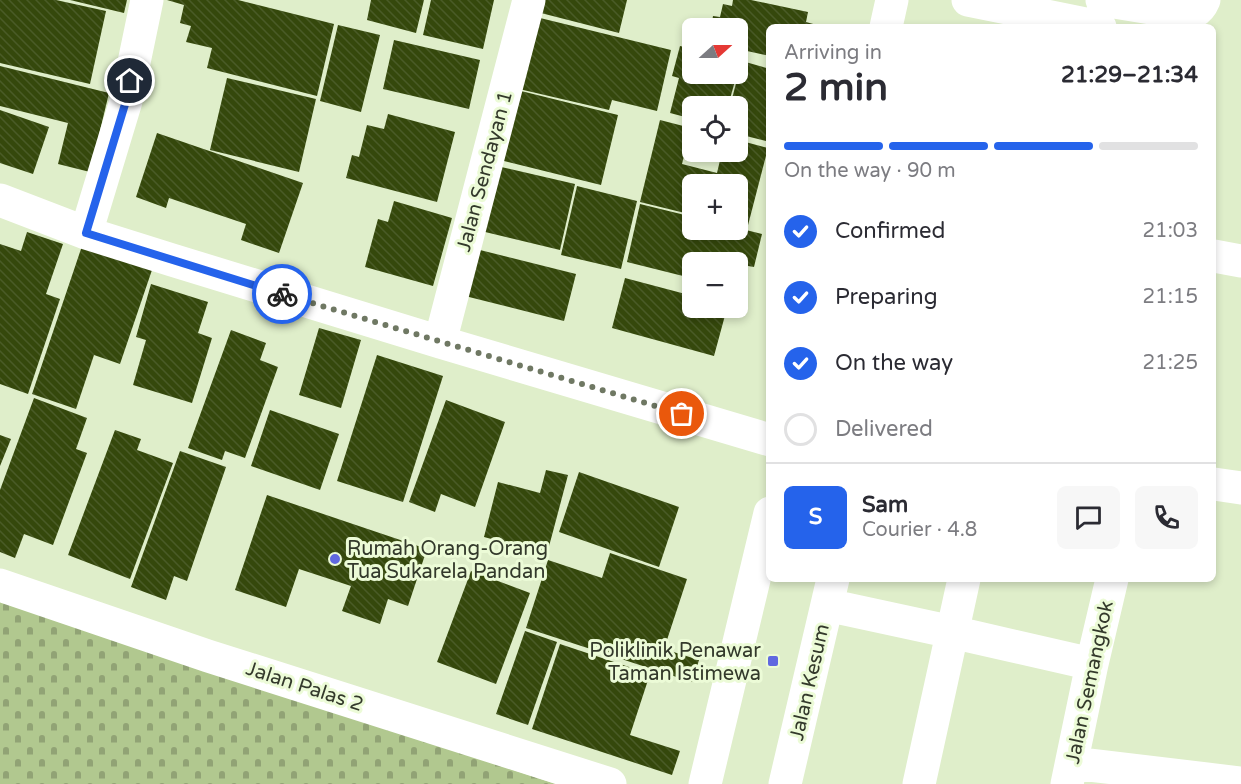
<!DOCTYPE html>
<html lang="en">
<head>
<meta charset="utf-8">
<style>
  body { margin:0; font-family:"Varela Round",sans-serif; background:#f7f7f7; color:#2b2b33; height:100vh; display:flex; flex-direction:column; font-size:22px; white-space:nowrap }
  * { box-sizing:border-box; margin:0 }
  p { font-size:20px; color:#7c7c81 }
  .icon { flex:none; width:33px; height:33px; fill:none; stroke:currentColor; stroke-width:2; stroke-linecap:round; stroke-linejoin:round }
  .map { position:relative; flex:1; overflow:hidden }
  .panel { position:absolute; left:766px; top:24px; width:450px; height:558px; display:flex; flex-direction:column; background:#fff; border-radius:9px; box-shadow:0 3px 9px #0003 }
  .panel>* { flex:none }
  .needle { width:39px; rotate:69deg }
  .buttons { position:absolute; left:682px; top:18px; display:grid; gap:12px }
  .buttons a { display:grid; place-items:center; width:66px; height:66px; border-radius:9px; background:#fff; box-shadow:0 3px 9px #0003; font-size:30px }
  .pin { position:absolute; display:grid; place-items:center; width:51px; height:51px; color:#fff; margin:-26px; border:3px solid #fff; border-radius:50%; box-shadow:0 2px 6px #0007 }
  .courier { position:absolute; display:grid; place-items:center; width:60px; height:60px; margin:-30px; border:4px solid #2563eb; border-radius:50%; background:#fff; color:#222; box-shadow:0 2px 8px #0007 }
  .headline em { font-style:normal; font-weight:700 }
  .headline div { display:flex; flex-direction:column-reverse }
  .headline { display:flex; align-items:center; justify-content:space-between; height:102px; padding:0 18px }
  h1 { font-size:39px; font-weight:700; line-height:45px }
  .bar { display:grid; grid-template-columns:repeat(4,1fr); gap:9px 6px; align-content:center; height:72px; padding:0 18px }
  .bar i { height:8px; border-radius:4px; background:#e1e1e2 }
  .bar .selected { background:#2563eb }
  .bar p { grid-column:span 4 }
  .line { display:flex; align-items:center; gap:15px; padding:0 18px; border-top:2px solid #e1e1e2 }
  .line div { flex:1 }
  .round { display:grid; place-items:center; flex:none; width:63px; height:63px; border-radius:9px; background:#f7f7f7 }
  ol { padding:0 18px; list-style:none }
  li { display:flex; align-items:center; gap:18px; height:66px }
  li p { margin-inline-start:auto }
  li .icon { padding:6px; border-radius:50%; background:#2563eb; color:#fff; stroke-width:4 }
  li:last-child { color:#7c7c81 }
  li i { width:33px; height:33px; border:3px solid #e1e1e2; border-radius:50% }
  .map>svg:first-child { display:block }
  .cemetery { fill:url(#cemetery-stones) }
  .building { fill:url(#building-back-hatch) }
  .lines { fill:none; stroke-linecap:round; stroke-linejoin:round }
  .minor { stroke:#fff; stroke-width:33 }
  .major { stroke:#fff; stroke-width:33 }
  .done { stroke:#6f7863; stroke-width:6; stroke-dasharray:0 10.8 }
  .route { stroke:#2563eb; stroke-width:8 }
  .poi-dot { fill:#6068e0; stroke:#ecfbd7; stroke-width:2 }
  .labels { text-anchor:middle; stroke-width:6; stroke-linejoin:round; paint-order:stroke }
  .street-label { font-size:20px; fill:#33392b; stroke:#ecfbd7 }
  .poi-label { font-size:20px; fill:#33392b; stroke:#ecfbd7; text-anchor:start }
</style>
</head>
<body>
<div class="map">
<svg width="1241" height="784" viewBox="0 0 1241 784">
  <defs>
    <pattern id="cemetery-stones" width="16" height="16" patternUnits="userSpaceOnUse" patternTransform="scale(1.5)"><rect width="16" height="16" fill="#b1c88f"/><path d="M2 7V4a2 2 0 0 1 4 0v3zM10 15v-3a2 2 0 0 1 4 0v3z" fill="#91a375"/></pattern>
    <pattern id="building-back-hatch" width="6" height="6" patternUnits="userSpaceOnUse" patternTransform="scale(1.5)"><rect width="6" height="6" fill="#35480c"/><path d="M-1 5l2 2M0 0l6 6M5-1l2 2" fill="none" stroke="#4a5b27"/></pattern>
  </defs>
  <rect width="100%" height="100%" fill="#dfeeca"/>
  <!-- cemetery -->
  <path class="cemetery" d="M0,601L556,784H0Z"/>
  <!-- building -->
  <path class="building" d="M0,0H56L106,11L90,84L0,63Z
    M70,0H127L124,13Z
    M167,0H238L334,24L317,96L207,68L212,48L186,42L191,26L180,23L184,5Z
    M371,0H424L416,33L367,20Z
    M431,0H494L483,49L423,35Z
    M540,0H627L619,33L537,12Z
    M733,0H751L808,12L806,22L824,27H770V56L738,49V28H711L713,16L720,17L723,4L732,6Z
    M536,17L671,50L657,111L612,100L609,110L519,89Z
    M338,25L380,35L361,112L320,101Z
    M394,40L480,60L469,109L383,89Z
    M680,46L693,49V74H737L728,106H693V119L670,113L679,78L672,76Z
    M742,61L770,69V142L738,134V106H730Z
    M0,66L109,93L90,172L58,164L68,123L0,106Z
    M227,78L316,99L299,172L210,150Z
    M517,90L618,115L601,185L500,160Z
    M0,110L49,127L33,174L0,163Z
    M388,114L455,132L437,202L346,178L352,155L359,157L367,125L384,129Z
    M660,120L691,128L682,164L717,173L722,152H738V140L768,148L747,229L738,226V184H693V215L640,202Z
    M157,133L303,183L279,253L241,240L246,224L169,198L166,208L136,197Z
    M497,166L575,184L560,250L481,231Z
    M577,186L637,201L621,269L561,255Z
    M394,201L452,218L433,286L365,267L378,219L388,222Z
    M640,204L693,217V230H738V228L762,234L754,267L742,265L739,278L738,262H693V289L688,288L691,278L627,262Z
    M27,232L63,244L46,294L60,299L28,394L0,384V244L21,251Z
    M82,246L152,270L120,364L94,355L76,409L32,394Z
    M476,249L576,274L564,321L465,296Z
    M625,278L693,296V308H727L714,356L612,328Z
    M151,284L208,302L198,333L212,338L192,403L133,385L146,340L136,337Z
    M319,328L361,340L341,408L299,395Z
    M231,330L266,343L260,360L278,367L245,458L225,451L222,460L188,448Z
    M377,355L443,376L403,502L337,481Z
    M34,398L87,418L76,449L87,453L53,545L24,534L15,558L0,552V490Z
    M446,400L505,422L475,507L441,494L435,512L409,502Z
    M270,410L339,434L320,490L251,466Z
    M115,430L141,439L137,450L173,463L130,579L68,555Z
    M0,435L11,439L0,466Z
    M180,451L226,467L187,581L174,576L166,600L131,587Z
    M546,470L568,475L547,554L484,537L498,482L540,493Z
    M579,472L679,507L659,567L559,532Z
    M267,495L427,549L408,606L388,599L380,624L342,611L351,586L299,569L286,607L235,590Z
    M610,553L687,579L664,649L699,660L692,682L526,628L548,560L602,578Z
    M471,571L530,593L496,684L437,662Z
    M525,631L557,642L528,725L496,714Z
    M560,644L650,674L630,735L680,751L672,775L532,729Z"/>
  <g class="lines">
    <!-- minor -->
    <path class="minor" d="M968,0L1100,27
      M1102,0L1181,13C1193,13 1199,12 1204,0
      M0,200L86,233L172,260L440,342L770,440
      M86,233L126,101L147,0
      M1214,256L1241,261
      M440,342L529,0
      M1214,484L1241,488
      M0,585L208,656L610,784
      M827,605L952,632L1092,664
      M1072,763L1241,783
      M785,784L833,579
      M919,784L964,579
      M1067,784L1092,664L1112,579"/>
    <!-- major -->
    <path class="major" d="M886,27L892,0
      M705,784L770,513"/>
  </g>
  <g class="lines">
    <!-- done -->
    <path class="done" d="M282,294L682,414"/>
    <!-- route -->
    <path class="route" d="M130,81L126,101L86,233L282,294"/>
  </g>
  <!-- markers -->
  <g class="poi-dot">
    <circle cx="335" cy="559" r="6"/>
    <rect x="767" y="655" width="12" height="12" rx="3"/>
  </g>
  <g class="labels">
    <!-- street labels -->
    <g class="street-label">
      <text transform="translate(484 171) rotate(-75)" y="7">Jalan Sendayan 1</text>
      <text transform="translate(809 682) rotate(-77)" y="7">Jalan Kesum</text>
      <text transform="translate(1089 682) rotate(-78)" y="7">Jalan Semangkok</text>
      <text transform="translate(305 686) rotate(18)" y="7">Jalan Palas 2</text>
    </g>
    <!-- poi labels -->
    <g class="poi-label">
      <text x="347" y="555">Rumah Orang-Orang<tspan x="347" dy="23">Tua Sukarela Pandan</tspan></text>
      <text x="761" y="657" text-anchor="end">Poliklinik Penawar<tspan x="761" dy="23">Taman Istimewa</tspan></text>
    </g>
  </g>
</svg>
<div class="buttons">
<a><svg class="needle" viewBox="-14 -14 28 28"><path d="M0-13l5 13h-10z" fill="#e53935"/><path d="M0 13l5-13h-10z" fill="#7c7c81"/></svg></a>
<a><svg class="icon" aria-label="locate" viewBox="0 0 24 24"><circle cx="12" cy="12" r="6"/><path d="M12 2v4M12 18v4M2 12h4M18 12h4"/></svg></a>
<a>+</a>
<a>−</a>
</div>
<div class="pin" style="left:682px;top:414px;background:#ea580c"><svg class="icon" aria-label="bag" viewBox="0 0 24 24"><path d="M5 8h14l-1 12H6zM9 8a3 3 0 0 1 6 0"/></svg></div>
<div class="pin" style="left:130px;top:81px;background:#1f2937"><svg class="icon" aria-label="home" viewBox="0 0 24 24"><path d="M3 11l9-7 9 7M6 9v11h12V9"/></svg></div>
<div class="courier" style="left:282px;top:294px"><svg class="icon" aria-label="bike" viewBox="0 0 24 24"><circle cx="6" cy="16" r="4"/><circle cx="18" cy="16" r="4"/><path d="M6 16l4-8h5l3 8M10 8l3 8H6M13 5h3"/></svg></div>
<section class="panel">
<div class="headline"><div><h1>2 min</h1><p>Arriving in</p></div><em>21:29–21:34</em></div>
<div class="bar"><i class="selected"></i><i class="selected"></i><i class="selected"></i><i></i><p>On the way · 90 m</p></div>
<ol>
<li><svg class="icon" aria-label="check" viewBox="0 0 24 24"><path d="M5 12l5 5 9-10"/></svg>Confirmed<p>21:03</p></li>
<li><svg class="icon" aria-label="check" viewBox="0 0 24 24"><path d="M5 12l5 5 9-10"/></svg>Preparing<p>21:15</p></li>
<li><svg class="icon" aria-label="check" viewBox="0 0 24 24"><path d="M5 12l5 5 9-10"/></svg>On the way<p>21:25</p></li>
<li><i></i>Delivered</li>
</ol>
<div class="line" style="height:108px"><b class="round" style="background:#2563eb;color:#fff">S</b><div><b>Sam</b><p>Courier · 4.8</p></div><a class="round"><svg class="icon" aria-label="chat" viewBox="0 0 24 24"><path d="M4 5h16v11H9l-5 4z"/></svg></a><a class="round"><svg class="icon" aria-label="phone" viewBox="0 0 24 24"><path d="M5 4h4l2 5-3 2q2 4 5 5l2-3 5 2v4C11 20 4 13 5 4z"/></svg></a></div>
</section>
</div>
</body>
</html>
